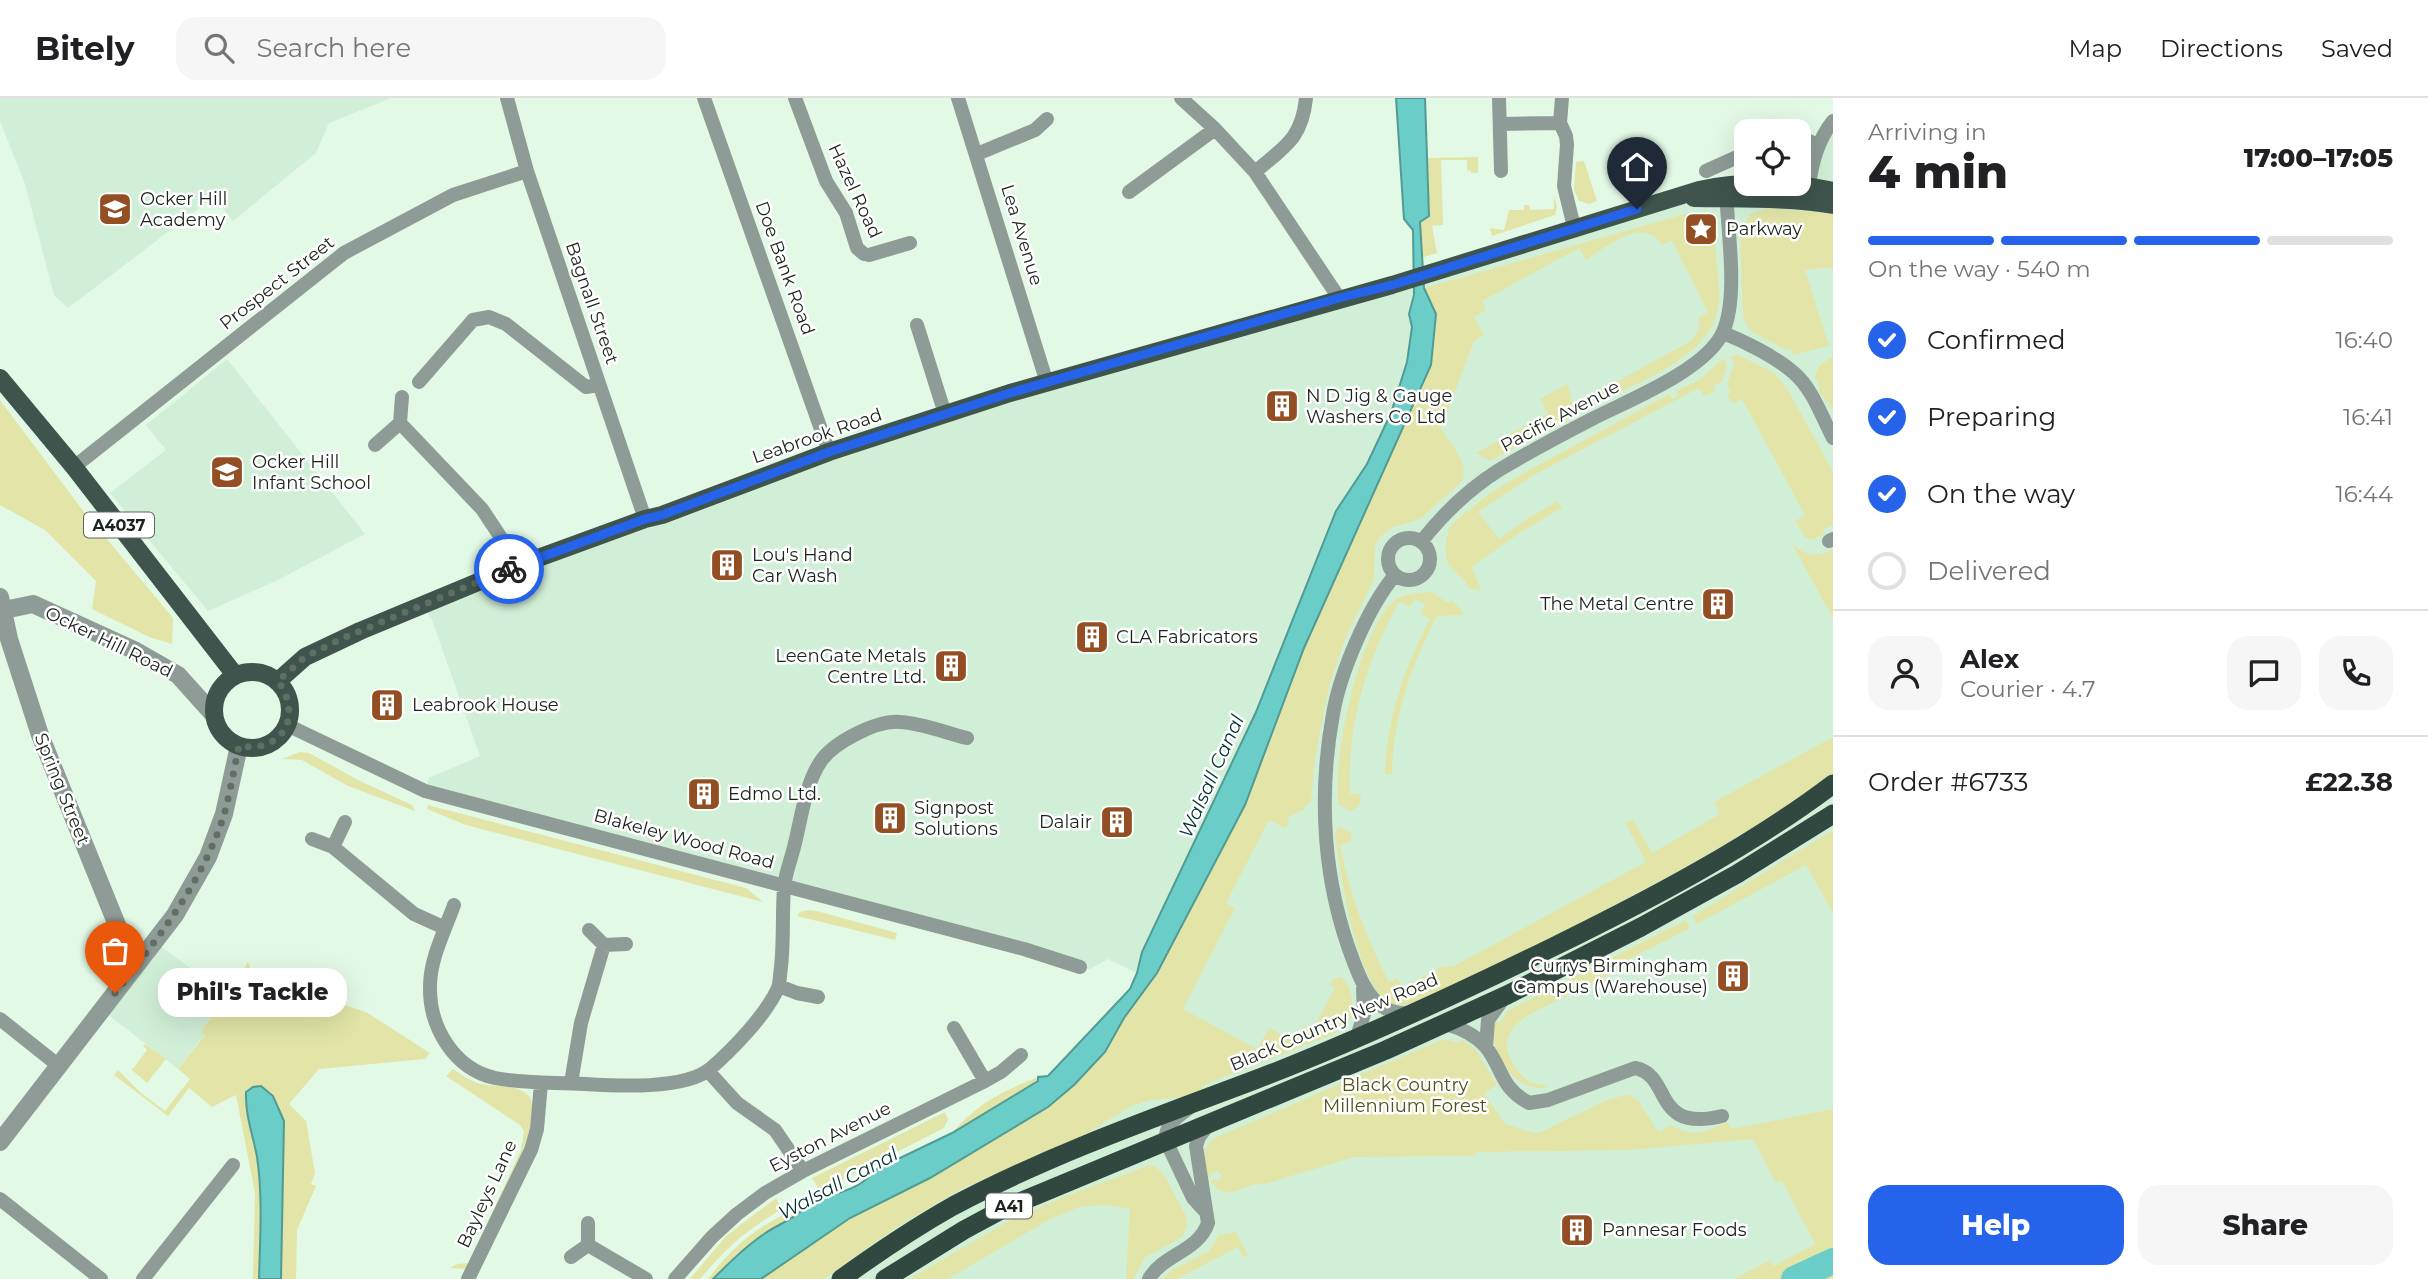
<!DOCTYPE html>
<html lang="en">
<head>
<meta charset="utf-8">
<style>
  body { margin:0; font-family:Montserrat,sans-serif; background:#f6f6f6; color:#202124; height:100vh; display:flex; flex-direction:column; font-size:26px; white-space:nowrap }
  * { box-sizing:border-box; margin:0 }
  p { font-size:23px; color:#757577 }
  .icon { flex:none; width:38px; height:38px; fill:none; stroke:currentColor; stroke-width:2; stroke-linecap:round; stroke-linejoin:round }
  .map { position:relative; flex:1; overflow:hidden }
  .details { display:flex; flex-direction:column; background:#fff; width:595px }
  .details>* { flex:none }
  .fabs { position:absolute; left:1734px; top:21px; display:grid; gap:14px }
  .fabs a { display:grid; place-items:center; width:77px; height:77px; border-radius:14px; background:#fff; box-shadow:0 7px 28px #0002; font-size:35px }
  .pin { position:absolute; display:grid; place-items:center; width:60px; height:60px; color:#fff; margin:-72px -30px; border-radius:50% 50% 50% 0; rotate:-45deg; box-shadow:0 0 7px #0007 }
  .pin .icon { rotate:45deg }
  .courier { position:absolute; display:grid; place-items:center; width:70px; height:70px; margin:-35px; border:5px solid #2563eb; border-radius:50%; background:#fff; color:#222; box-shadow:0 2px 9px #0007 }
  .bubble { position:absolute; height:49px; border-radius:21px; background:#fff; box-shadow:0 7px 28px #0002; font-size:23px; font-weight:800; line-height:49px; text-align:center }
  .head em { font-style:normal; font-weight:800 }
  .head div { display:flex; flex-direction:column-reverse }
  .head { display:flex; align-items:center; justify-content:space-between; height:119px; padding:0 35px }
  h1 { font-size:46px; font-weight:800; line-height:52px }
  .bar { display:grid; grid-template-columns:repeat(4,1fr); gap:10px 7px; align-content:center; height:84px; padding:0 35px }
  .bar i { height:9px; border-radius:5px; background:#e0e0e0 }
  .bar .current { background:#2563eb }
  .bar p { grid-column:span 4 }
  .line { display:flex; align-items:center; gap:18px; padding:0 35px; border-top:2px solid #e0e0e0 }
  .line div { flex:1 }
  .round { display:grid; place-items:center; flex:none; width:74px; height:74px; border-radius:21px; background:#f6f6f6 }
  ol { padding:0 35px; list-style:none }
  li { display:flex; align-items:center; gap:21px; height:77px }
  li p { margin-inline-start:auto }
  li .icon { padding:7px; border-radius:50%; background:#2563eb; color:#fff; stroke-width:4 }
  li:last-child { color:#757577 }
  li i { width:38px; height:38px; border:4px solid #e0e0e0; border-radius:50% }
  .action { display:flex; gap:14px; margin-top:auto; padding:14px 35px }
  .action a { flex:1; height:80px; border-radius:21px; background:#2563eb; color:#fff; font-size:28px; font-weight:800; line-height:80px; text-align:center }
  .action a+a { background:#f6f6f6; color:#202124 }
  header { display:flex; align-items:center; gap:42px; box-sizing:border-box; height:98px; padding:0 35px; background:#fff; border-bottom:2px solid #e0e0e0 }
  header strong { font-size:33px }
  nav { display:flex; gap:38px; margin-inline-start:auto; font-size:24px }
  .search { width:490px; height:63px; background:#f6f6f6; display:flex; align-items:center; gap:18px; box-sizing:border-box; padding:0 24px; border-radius:21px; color:#757577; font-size:26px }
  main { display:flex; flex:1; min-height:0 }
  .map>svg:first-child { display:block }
  .built { fill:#d1efd7 }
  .green { fill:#e2e5a7 }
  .water { fill:#6acdc8; stroke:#529a94; stroke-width:2 }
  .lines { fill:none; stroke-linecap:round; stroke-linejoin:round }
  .river { stroke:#6acdc8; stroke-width:26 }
  .minor { stroke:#8e9b96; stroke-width:14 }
  .tertiary { stroke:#8e9b96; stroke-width:18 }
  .primary { stroke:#3e544c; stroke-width:18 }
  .trunk { stroke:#304840; stroke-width:19 }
  .done { stroke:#616e63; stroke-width:7; stroke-dasharray:0 12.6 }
  .route { stroke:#2563eb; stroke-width:9 }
  .labels { text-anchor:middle; stroke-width:5; stroke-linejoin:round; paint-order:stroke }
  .shield { fill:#fff; stroke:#5f6560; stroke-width:2 }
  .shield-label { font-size:16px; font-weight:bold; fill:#1b231c }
  .street-label { font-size:18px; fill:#1b231c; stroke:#fff }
  .poi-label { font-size:18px; fill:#1b231c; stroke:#fff; text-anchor:start }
  .park-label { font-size:18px; fill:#51521d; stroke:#fff }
  .water-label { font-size:19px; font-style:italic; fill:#023432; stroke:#fff }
</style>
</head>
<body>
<header>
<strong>Bitely</strong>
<div class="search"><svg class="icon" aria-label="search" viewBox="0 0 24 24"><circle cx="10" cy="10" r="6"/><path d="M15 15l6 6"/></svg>Search here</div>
<nav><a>Map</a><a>Directions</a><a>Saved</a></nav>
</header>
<main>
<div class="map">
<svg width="1833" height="1181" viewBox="0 0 1833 1181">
  <rect width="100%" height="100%" fill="#e2f9e6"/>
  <!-- built -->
  <path class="built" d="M0,0H391L329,25L316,55L233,123L214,99L68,210L54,197L25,86L0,23Z
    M1833,23V748L1807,767L1833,815V1011L1755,1029L1815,1146L1751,1181H732L934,1059L1091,953L1140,877L1108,861L1090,871L1080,869L425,693L429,680L480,658L432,522L422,507L829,354L1676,100L1809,87Z
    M227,261L365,436L276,483L208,513L110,395L166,352L146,327Z
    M155,844L228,898L201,933L205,936L178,971L102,912Z"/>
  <!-- green -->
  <path class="green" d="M1478,59V75H1471V73L1467,72V62H1441L1443,127L1432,128L1437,155L1421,160L1420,124L1429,118L1427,60Z
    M1584,63L1597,103L1589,106L1579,103L1574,92L1576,64Z
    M1554,97L1557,109L1555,117L1492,138L1490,130L1504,132L1509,112H1524V107H1529L1530,112L1554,111Z
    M1769,110L1833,116V169L1805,172L1829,248L1793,257L1792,252H1787L1750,233L1743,218L1740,135L1750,116Z
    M1689,115C1709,121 1715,138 1716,157C1717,175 1721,194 1718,211C1709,260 1638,284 1598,305L1594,299L1596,295L1691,243L1699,231V219L1708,214L1672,143L1662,147C1644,117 1607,149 1586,162L1579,150L1482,203L1486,212L1474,219L1484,237L1474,243L1441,331C1450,345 1470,365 1462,383L1424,418L1418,422L1393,429L1380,439L1375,448L1374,481L1345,541L1329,589L1315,659L1311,703L1304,711L1287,720L1290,725L1285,730L1269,722L1226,805L1235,810L1183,911L1257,951L1269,930L1294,943L1303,928L1312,932L1335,890L1330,887L1333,881L1340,879C1348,883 1349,889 1351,898C1356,915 1350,926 1334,936L1202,988L1203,992L1187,999L1151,1002L1131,1008L1086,1036L957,1093L894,1131L824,1181H761L850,1120L930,1080L1048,1009L1074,987L1105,954L1124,920L1157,875L1245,707L1304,550L1431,268L1436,216L1424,190Z
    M1738,257L1773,274L1787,290L1833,374V426L1823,432L1825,436L1813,442L1805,439L1795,423L1805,417L1742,301L1733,306L1728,298L1730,292L1727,285L1734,267L1731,258Z
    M1833,258V312L1829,310L1830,307L1820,296L1818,282L1814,281L1819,268Z
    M1724,260L1727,268L1722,284L1715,287L1714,294L1704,298L1699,290L1534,377L1478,414L1499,441L1528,420L1558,403L1562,410L1518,436L1472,469L1481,492L1471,491L1465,487L1466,484L1448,467L1445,449L1449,430L1455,423L1489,396L1515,380L1669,296L1673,301L1678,298L1676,293L1699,282Z
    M1568,286L1575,317L1490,363L1476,355L1548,315L1540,301Z
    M0,302L81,410L173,520L172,546L149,539L92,511L96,483L45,432L0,407Z
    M1792,446C1806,458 1817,460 1833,451V520Z
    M1432,494L1448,505L1451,502L1461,511L1463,517L1437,518C1411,568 1393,619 1392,676H1385C1387,620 1404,570 1430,521L1421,516L1425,506L1415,501L1410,509L1399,504C1366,564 1347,627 1350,696H1361C1361,705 1358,711 1350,713L1339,707C1331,663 1360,529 1395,502C1404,495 1420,495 1432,494Z
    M1833,639V677C1705,767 1564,833 1423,902C1413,905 1402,910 1392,906C1357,893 1339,769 1335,735L1338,729L1351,734V743L1340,748C1350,797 1366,839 1389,884L1397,880L1403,889L1442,869L1454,868L1646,764L1625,725L1633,721L1652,755L1720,716L1714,704Z
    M300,654L309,655L360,683L412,707L415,713L348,688L302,662L282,661Z
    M428,707L746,790L763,804L466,727L427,711Z
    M1833,732V815L1806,767L1697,826L1693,818Z
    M809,812L817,813L897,835L895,842L797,818L800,814Z
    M1686,822L1690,830L1620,866L1622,870C1602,880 1583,890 1563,900C1534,914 1487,930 1516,970C1523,981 1534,988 1548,987L1544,990C1514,993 1486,951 1495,923L1500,925L1507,913Z
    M248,864L253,878L366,914L430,955L425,961L319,971L289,1006L306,1023L315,1075L311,1086L316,1088L297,1132L296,1181H281L284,1023L273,998L253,989L246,994C245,1017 253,1037 257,1059C263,1099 260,1141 259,1181H253L255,1095L236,997L212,1009L189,990L168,1018L114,977L118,972L140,994L165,1013L190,981L178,971L205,937L201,933L228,898Z
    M1444,941L1459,945L1462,941L1476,952L1497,987L1484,995L1505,1026L1534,1035L1541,1034L1607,1002L1628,996L1638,1002L1658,1034L1671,1027C1695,1041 1704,1034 1727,1024L1732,1031L1833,1011V1181H1734L1770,1162L1774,1168L1815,1146L1782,1083L1776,1085L1753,1041L1630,1052L1476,1054L1475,1058L1354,1059L1265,1086C1244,1083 1229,1108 1210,1083L1215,1081L1217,1083L1222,1079L1217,1072L1208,1080C1205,1064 1200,1051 1215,1040L1351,981L1354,987L1360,984L1357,978Z
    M145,946L166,961L147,985L132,972L147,952L143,948Z
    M453,971C462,977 470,983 481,986C496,989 517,986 528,997C550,1021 480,1143 467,1171L450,1170L457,1166L469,1165L521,1052L524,1033L520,1027L446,978Z
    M1038,979V983L952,1035C978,1005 1001,994 1038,979Z
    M945,1014L948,1021L944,1030L820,1093L812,1080Z
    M1150,1067L1155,1068L1164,1077L1186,1118L1187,1129L1182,1139L1144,1160L1134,1181H1126L1130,1111L1106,1107L1079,1109L1050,1121L948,1181H909L1007,1124L1061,1100Z
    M776,1100L782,1111C745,1133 728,1148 700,1181H690L726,1138Z
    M809,1104C801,1119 778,1126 764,1136C745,1149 729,1165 713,1181H708C741,1138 762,1127 809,1104Z
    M1236,1134L1248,1157L1244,1159L1238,1149L1177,1181H1163L1172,1172L1209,1153L1219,1137Z"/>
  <!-- water -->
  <path class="water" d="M1396,0H1425L1429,118L1420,124L1424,190L1436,216L1431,267L1304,550L1245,707L1157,875L1124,920L1105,954L1074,987L1048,1009L930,1080L850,1120L761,1181H713C729,1165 745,1149 764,1136C778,1126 800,1119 809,1104C833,1095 859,1094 875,1072L952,1035L1038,983V979L1048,978L1130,891L1137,875L1142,854L1256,614L1336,413L1367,366L1391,315L1407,264L1412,229L1409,216L1414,197L1413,132L1404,121Z
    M261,988L273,998L284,1023L281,1181H259C260,1141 263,1099 257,1059C253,1037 245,1017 246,994L253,989Z"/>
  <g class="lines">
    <!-- river -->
    <path class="river" d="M1794,1181L1833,1163"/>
    <!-- minor -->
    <path class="minor" d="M507,0L527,73L645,421
      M704,0L829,354
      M795,0L826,83L846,115L857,150L864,156L869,157L910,145
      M958,0L1047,285
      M1181,0L1215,31L1255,74L1339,200
      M1499,0L1501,73
      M1562,0L1560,25L1566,38L1567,47L1564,88L1574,129
      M1500,26L1560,25
      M1799,37L1818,48
      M977,56L1035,32L1047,21
      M1706,73L1746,55
      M1255,74C1284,49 1302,41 1306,0
      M1129,94L1215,31
      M1808,98C1810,71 1816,44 1833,23
      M917,227L945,316
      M1723,235C1744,243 1776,259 1794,275C1812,290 1822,319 1833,340
      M419,284L473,222L489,219L506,226L586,289L599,287
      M400,325L402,299
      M375,347L400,325L482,411L519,467
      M74,369L344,155L453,97L527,73
      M1388 461a21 21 0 1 1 42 0a21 21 0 1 1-42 0Z
      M1829,443L1833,441
      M1421,444C1443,416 1469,391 1499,372C1529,354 1561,337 1592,321C1629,302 1706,272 1723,234C1739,198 1727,130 1726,91
      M1395,477C1368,509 1340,575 1333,616C1318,698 1323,784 1353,862C1359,878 1366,896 1380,907C1389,914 1399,915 1410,916
      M287,627L425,693L1024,851L1080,869
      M312,741L333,749L414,816L445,830
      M333,749L345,724
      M454,807C445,832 430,861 430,888C429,929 454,971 495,980C525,986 555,984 585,986C617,988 684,992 710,971C732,952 766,917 778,890C780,884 780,876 781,869C784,842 782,816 784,790C785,776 791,762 794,749C801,722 805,686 821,663C834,644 877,622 900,624C922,625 946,635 967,640
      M604,847L626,846
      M779,888L797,895L818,899
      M0,921L59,968
      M1446,926C1460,930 1475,937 1485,948C1503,969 1499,989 1529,1005L1548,1002L1635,970C1673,977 1651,1035 1722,1018
      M954,930L985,983
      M1357,939L1364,916L1363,890
      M1486,949L1488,922L1504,900
      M708,973L737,1005L775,1032L803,1073
      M571,985L581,925L604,847L589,832
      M1188,1011C1176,1020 1164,1028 1166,1043L1193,1100L1204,1112
      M0,1101L101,1181
      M588,1147V1125
      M571,1159L588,1147L646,1181
      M143,1181L233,1067
      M468,1181L531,1052L537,1031L541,985
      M675,1181L712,1139L737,1116L765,1095L805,1072L985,983L1001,974L1021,957
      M1149,1181C1163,1156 1198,1154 1208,1125L1196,1048L1199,1039L1210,1025"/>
    <!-- tertiary -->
    <path class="tertiary" d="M0,499L9,541L40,637L117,827L126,843L142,860
      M4,512L33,506L136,553L178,577L213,616
      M0,1044L175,817L208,759L224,716L239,648"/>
    <!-- primary -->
    <path class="primary" d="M1694,100C1741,101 1787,99 1833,107
      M0,280L74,369L235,577
      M214 612a38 38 0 1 1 76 0a38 38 0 1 1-76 0Z
      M278,583L305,559L360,533L519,467L645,421L662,417L829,354L1010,295L1392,187L1699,92C1741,83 1790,83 1833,93"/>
    <!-- trunk -->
    <path class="trunk" d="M841,1181C877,1155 914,1130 953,1108C1049,1057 1151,1021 1252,983C1355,944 1455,897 1553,849C1647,803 1750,749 1833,686
      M885,1181L964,1132L1003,1111L1386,952L1507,897L1641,829L1737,776L1833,716"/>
  </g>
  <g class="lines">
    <!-- done -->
    <path class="done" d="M115,895C159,839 202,785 224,717C230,695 234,671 239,648C283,655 303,619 278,583L305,559L341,541L509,471"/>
    <!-- route -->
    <path class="route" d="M509,471L645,421L662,417L829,354L1010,295L1339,200L1392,187L1637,111"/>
  </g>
  <!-- icons -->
  <defs>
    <g id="school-square" transform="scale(1.75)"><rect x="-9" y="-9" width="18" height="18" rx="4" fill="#934e23" stroke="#fff"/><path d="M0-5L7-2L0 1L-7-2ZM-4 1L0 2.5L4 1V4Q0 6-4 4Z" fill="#fff"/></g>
    <g id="sight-square" transform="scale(1.75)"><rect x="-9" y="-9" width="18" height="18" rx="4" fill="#934e23" stroke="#fff"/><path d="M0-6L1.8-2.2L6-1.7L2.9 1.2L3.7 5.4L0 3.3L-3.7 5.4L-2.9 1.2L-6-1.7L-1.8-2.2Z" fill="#fff"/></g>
    <g id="building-square" transform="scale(1.75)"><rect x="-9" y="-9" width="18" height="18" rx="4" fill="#934e23" stroke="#fff"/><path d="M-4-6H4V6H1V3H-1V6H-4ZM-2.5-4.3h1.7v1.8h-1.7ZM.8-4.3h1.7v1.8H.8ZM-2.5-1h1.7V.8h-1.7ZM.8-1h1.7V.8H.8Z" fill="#fff"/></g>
  </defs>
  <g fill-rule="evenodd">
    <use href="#school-square" x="115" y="111"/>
    <use href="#sight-square" x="1701" y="131"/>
    <use href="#building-square" x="1282" y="308"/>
    <use href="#school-square" x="227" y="374"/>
    <use href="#building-square" x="727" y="467"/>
    <use href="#building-square" x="1718" y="506"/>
    <use href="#building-square" x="1092" y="539"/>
    <use href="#building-square" x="951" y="568"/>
    <use href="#building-square" x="387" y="607"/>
    <use href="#building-square" x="704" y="696"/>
    <use href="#building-square" x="890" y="720"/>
    <use href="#building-square" x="1117" y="724"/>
    <use href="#building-square" x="1733" y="878"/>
    <use href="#building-square" x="1577" y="1132"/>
  </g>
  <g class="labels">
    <!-- shield labels -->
    <g class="shield">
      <rect x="84" y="414.5" width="70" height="25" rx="5"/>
      <rect x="986" y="1095.5" width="46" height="25" rx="5"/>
    </g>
    <g class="shield-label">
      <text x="119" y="433">A4037</text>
      <text x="1009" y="1114">A41</text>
    </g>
    <!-- street labels -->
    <g class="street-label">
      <text transform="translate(855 93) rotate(65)" y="6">Hazel Road</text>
      <text transform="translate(1022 137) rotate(73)" y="6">Lea Avenue</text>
      <text transform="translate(785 170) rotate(70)" y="6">Doe Bank Road</text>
      <text transform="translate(277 185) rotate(-38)" y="6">Prospect Street</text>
      <text transform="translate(592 205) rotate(71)" y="6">Bagnall Street</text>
      <text transform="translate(1560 318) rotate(-28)" y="6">Pacific Avenue</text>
      <text transform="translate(817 338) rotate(-19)" y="6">Leabrook Road</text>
      <text transform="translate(109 544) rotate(26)" y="6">Ocker Hill Road</text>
      <text transform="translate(62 691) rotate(68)" y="6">Spring Street</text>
      <text transform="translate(684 741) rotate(15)" y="6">Blakeley Wood Road</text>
      <text transform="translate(1334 924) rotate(-23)" y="6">Black Country New Road</text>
      <text transform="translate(830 1039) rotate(-27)" y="6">Eyston Avenue</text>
      <text transform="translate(487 1096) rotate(-65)" y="6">Bayleys Lane</text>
    </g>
    <!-- poi labels -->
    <g class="poi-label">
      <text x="140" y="107">Ocker Hill<tspan x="140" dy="21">Academy</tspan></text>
      <text x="1726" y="137">Parkway</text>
      <text x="1306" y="304">N D Jig &amp; Gauge<tspan x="1306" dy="21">Washers Co Ltd</tspan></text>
      <text x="252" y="370">Ocker Hill<tspan x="252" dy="21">Infant School</tspan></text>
      <text x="752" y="463">Lou's Hand<tspan x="752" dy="21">Car Wash</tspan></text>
      <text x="1694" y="512" text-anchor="end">The Metal Centre</text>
      <text x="1116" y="545">CLA Fabricators</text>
      <text x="926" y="564" text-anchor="end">LeenGate Metals<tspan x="926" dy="21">Centre Ltd.</tspan></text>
      <text x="412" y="613">Leabrook House</text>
      <text x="728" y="702">Edmo Ltd.</text>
      <text x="914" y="716">Signpost<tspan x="914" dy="21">Solutions</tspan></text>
      <text x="1092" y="730" text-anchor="end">Dalair</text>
      <text x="1708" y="874" text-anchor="end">Currys Birmingham<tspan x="1708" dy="21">Campus (Warehouse)</tspan></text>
      <text x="1602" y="1138">Pannesar Foods</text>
    </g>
    <!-- park labels -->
    <g class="park-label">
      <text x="1405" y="993">Black Country<tspan x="1405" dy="21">Millennium Forest</tspan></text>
    </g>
    <!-- water labels -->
    <g class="water-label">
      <text transform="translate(1211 678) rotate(-66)" y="7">Walsall Canal</text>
      <text transform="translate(838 1085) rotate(-28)" y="7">Walsall Canal</text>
    </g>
  </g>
</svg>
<div class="fabs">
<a><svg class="icon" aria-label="locate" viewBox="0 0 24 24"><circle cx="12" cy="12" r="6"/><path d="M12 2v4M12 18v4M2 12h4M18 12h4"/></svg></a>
</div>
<div class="pin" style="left:115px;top:895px;background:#ea580c"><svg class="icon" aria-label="bag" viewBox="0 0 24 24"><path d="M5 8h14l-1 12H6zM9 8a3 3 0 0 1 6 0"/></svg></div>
<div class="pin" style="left:1637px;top:111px;background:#1f2937"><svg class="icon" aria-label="home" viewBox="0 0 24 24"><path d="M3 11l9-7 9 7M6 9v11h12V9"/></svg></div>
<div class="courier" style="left:509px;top:471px"><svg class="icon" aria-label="bike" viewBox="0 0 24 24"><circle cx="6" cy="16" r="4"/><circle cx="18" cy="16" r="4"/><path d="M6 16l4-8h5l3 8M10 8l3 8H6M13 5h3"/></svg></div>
<div class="bubble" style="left:158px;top:870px;width:189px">Phil's Tackle</div>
</div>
<section class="details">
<div class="head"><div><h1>4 min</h1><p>Arriving in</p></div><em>17:00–17:05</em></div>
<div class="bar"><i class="current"></i><i class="current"></i><i class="current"></i><i></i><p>On the way · 540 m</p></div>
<ol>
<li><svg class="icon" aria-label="check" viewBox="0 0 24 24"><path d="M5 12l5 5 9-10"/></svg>Confirmed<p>16:40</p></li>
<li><svg class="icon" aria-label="check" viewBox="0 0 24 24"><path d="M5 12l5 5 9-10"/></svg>Preparing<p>16:41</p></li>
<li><svg class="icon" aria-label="check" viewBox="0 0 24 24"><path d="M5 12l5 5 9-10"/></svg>On the way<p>16:44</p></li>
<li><i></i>Delivered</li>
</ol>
<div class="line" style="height:126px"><a class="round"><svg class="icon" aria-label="person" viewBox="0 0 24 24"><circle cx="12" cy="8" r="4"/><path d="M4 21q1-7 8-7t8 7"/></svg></a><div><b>Alex</b><p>Courier · 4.7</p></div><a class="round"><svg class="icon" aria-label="chat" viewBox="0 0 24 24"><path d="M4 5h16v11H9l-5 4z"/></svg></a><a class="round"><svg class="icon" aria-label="phone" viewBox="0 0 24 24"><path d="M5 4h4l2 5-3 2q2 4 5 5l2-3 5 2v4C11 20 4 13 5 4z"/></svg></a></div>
<div class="line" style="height:91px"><div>Order #6733</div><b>£22.38</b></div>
<div class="action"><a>Help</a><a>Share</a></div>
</section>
</main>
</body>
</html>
